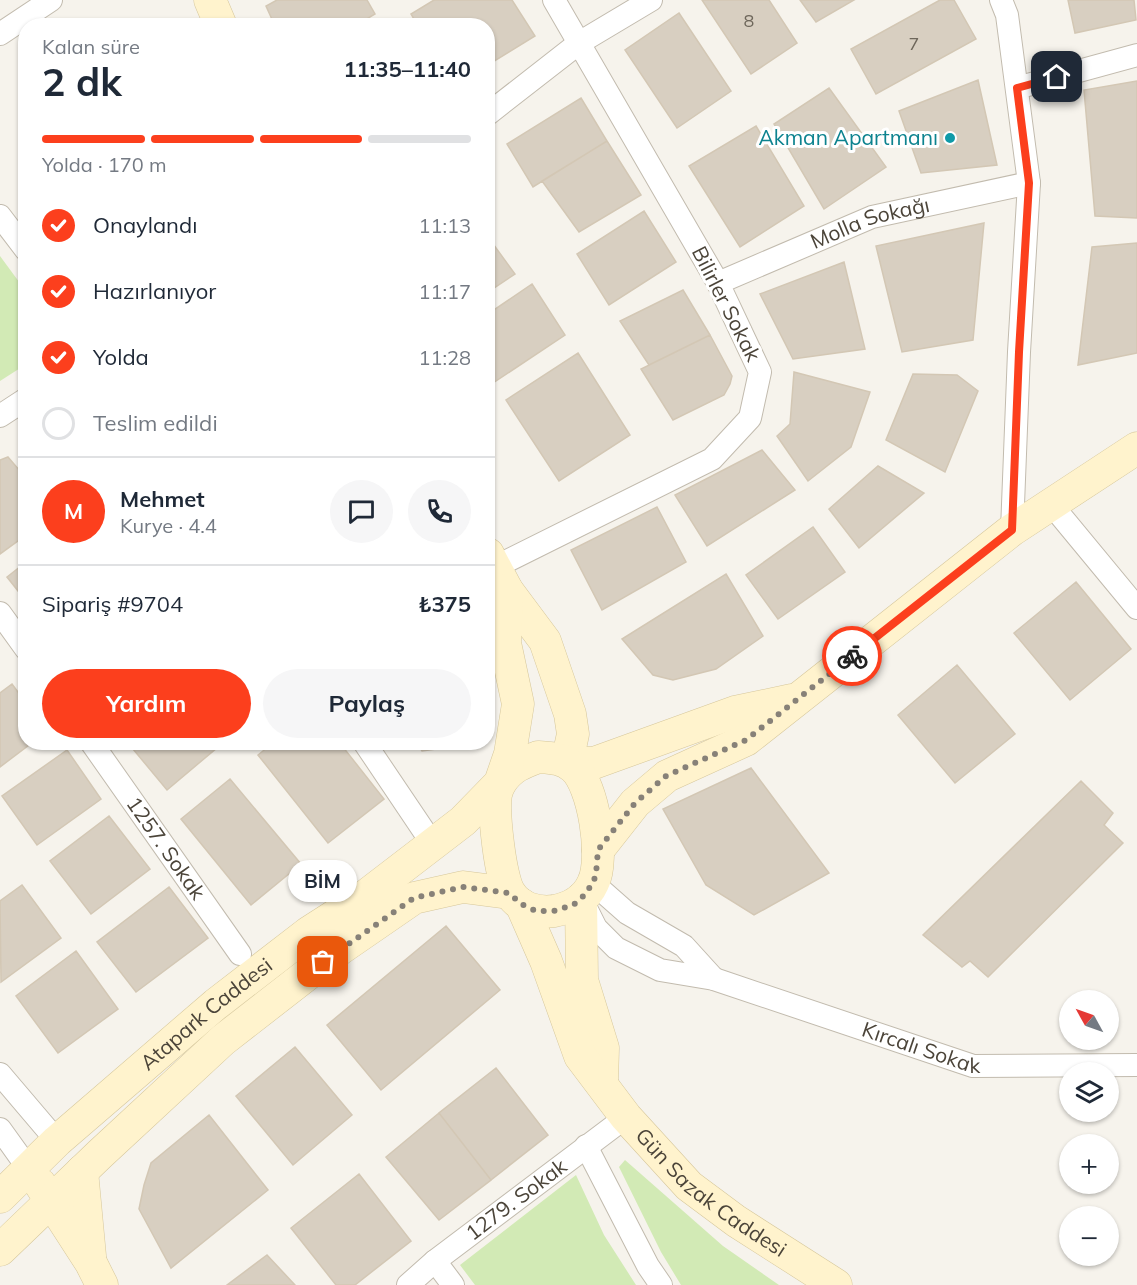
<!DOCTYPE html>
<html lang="tr">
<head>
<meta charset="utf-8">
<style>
  body { margin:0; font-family:Mulish,sans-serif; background:#f6f6f7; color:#1f2937; height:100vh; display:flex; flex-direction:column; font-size:22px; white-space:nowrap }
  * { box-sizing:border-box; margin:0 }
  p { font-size:20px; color:#747a83 }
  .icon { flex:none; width:33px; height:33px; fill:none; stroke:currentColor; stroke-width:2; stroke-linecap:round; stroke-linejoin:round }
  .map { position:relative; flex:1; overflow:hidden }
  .details { position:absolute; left:18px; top:18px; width:477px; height:732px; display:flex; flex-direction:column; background:#fff; border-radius:24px; box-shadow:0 2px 4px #0004 }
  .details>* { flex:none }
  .needle { width:39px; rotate:310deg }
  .controls { position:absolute; left:1059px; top:990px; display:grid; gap:12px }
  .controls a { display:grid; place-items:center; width:60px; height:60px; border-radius:50%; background:#fff; box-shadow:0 2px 4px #0004; font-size:30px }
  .pin { position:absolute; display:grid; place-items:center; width:51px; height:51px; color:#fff; margin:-26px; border-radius:12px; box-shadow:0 3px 9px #0006 }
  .courier { position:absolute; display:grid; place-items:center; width:60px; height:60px; margin:-30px; border:4px solid #fc3f1d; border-radius:50%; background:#fff; color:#222; box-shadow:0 2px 8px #0007 }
  .bubble { position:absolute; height:42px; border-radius:21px; background:#fff; box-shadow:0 2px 4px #0004; font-size:20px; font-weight:700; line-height:42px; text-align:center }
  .summary em { font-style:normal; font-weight:700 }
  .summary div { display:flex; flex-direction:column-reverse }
  .summary { display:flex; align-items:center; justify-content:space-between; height:102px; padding:0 24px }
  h1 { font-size:39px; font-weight:700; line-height:45px }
  .bar { display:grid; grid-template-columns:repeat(4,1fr); gap:9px 6px; align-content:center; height:72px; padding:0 24px }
  .bar i { height:8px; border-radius:4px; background:#e0e1e3 }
  .bar .on { background:#fc3f1d }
  .bar p { grid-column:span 4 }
  .line { display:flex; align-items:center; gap:15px; padding:0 24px; border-top:2px solid #e0e1e3 }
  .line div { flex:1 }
  .round { display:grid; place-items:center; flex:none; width:63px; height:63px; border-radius:32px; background:#f6f6f7 }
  ol { padding:0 24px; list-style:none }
  li { display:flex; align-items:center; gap:18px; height:66px }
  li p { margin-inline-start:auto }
  li .icon { padding:6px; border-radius:50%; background:#fc3f1d; color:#fff; stroke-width:4 }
  li:last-child { color:#747a83 }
  li i { width:33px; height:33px; border:3px solid #e0e1e3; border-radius:50% }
  .primary-button { display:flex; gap:12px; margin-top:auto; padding:12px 24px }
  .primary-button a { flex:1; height:69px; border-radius:36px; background:#fc3f1d; color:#fff; font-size:24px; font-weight:700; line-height:69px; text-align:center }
  .primary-button a+a { background:#f6f6f7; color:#1f2937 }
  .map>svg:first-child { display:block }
  .green { fill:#d2eab5 }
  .building { fill:#d8cfc1; stroke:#d3c7b4; stroke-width:1.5 }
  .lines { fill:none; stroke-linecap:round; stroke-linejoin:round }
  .street-casing { stroke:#c2bbae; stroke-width:24 }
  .secondary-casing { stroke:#d6c79b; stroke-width:33 }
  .street { stroke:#fff; stroke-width:22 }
  .secondary { stroke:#fff3cd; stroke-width:32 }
  .done { stroke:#878178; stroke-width:6; stroke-dasharray:0 10.8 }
  .route { stroke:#fc3f1d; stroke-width:8 }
  .culture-dot { fill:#0f9aa8; stroke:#fff; stroke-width:2 }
  .labels { text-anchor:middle; stroke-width:6; stroke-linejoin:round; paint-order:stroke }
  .number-label { font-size:18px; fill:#6e675b }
  .culture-label { font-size:21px; fill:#0d838f; stroke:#fff; text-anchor:end }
  .street-label { font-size:21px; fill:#4b4439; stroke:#fff }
</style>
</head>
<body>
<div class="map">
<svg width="1137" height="1285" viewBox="0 0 1137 1285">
  <rect width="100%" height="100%" fill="#f6f3ec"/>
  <!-- green -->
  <path class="green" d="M0,256L25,290V365L0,381Z
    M625,1160L723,1246L779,1285H681L661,1252L619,1167Z
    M576,1175L604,1235L636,1285H475L460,1265Z"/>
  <!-- building -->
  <path class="building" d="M277,0H367L375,14L355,26H275L266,6Z
    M434,0H512L535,36L488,65V26H418L411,14Z
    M702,0H769L797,43L751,74Z
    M800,0H854L816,22Z
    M940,0H954L976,39L876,94L851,49Z
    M1068,0H1134L1136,20L1075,33Z
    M679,13L731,91L677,128L625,50Z
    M978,80L997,165L921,173L899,111Z
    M1137,81V218L1095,216L1084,90Z
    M829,88L886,167L824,209L774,124Z
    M581,98L607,141L533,187L507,144Z
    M756,126L804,206L740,247L689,166Z
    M607,141L641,195L579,232L542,181Z
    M644,211L676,262L609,305L577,254Z
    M984,223L973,340L902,352L876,246Z
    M488,237L515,274L488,292Z
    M1137,243V353L1078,365L1092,247Z
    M844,262L865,349L793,359L760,294Z
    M532,284L565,335L490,385L488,381V314Z
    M683,290L710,335L649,365L620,321Z
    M710,335L732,376L730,384L724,395L673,420L641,369Z
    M578,353L630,435L559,481L506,400Z
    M794,372L870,392L851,447L808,481L777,436L790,424Z
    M913,374L957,375L978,391L945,472L886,440Z
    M762,450L795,490L707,546L675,495Z
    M8,457L26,478V535L0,554V460Z
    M878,466L924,493L859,548L829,509Z
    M657,507L686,562L602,610L571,550Z
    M813,527L845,572L778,619L746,575Z
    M26,562V601L7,577Z
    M726,574L763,636L716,669L673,680L653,675L622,639Z
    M1076,582L1131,649L1070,700L1014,633Z
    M957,665L1015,734L955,783L898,715Z
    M12,684L26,703V742H33L0,767V693Z
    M141,742H215L218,747L167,790L133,749Z
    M274,742H339L384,799L328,843L258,755Z
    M416,742H440L436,749L422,751Z
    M67,750L101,799L37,845L2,796Z
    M751,768L829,873L754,915L706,885L663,809Z
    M230,779L301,864L251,905L181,819Z
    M1081,781L1113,813L1104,825L1123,843L988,977L970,961L962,967L923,935Z
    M109,816L150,869L91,914L50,861Z
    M22,885L61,938L1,982L0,901Z
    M169,887L208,938L136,992L97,942Z
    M446,926L500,990L381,1090L327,1025Z
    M76,951L118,1009L58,1053L16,996Z
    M295,1047L352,1115L293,1165L236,1096Z
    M496,1068L548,1135L491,1180L439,1113Z
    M439,1113L491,1180L439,1220L386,1157Z
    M209,1115L268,1190L171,1268L139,1209L144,1185L151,1163Z
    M359,1174L411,1241L355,1285H336L291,1228Z
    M267,1255L295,1285H227Z"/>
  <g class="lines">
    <!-- street casing -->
    <g class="street-casing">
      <g id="street">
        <path d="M1001,0L1007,15L1029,183L1019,352L1012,530"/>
        <path d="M0,34L51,0"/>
        <path d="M1017,88L1137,55"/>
        <path d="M488,114L579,43L651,0"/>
        <path d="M0,216L26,250"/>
        <path id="s1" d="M718,283L872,217L1029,183"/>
        <path d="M0,416L26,399"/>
        <path d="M1051,504L1137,608"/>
        <path d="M495,567L712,459L750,418L760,372L718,283L554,0"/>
        <path d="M0,613L26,649"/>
        <path id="s2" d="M91,742L240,954"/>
        <path d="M364,742L432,843"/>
        <path d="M593,883L627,913L684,946L714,979"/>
        <path id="s3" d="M583,902L596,928L616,948L660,970L714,979L973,1066L1137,1065"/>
        <path d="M0,1074L57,1141"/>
        <path d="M0,1129L28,1168"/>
        <path d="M586,1146L648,1266L661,1285"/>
        <path d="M435,1261L453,1285"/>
        <path id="s4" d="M408,1285L435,1261L626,1117"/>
      </g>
    </g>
    <!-- secondary casing -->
    <g class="secondary-casing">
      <g id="secondary">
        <path d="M210,0L221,26"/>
        <path d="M488,554L507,590L545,641L570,714L573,734L567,762L594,763L735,712L792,700"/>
        <path d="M538,757C551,758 562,758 573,767C594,784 605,859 593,883C586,899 570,908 554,911C537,913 519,908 510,893C500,879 493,811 496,794C497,790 499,785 501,782C511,767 522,763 538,757Z"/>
        <path d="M598,850L635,803L667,776L746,740L1012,530L1137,448"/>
        <path d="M581,899L582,980L603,1048L602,1082"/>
        <path id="s5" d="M521,904L546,961L580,1056L626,1117L689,1186L736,1221L836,1285"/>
        <path d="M82,1171L90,1256"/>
        <path d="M40,1184L91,1263L102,1285"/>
        <path id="s6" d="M0,1197L57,1141L216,1004L308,933L364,897L463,821L500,783L510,754L518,704L505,643L507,590"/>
        <path d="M0,1250L100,1154L223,1040L340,949L414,898L463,887L509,893"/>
      </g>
    </g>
    <!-- street -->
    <use href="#street" class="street"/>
    <!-- secondary -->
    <use href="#secondary" class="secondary"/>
  </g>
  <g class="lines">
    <!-- done -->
    <path class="done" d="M323,962L414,898L463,887L509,893L521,904L536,911H554L573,905L581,899L593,883L596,874L598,850L635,803L666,776L746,740L852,656"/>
    <!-- route -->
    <path class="route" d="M852,656L1012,530L1019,352L1029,183L1017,88L1057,77"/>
  </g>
  <!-- markers -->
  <circle class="culture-dot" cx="950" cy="138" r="6"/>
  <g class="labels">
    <!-- number labels -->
    <g class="number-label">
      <text x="749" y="27">8</text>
      <text x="914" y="50">7</text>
    </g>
    <!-- culture labels -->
    <g class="culture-label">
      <text x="938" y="145">Akman Apartmanı</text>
    </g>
    <!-- street labels -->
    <g class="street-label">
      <text dy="7" stroke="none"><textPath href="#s1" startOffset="164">Molla Sokağı</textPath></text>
      <text transform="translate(726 304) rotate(63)" y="7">Bilirler Sokak</text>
      <text dy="7" stroke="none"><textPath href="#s2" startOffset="130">1257. Sokak</textPath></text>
      <text dy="7" stroke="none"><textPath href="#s6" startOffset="276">Atapark Caddesi</textPath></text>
      <text dy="7" stroke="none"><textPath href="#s3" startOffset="380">Kırcalı Sokak</textPath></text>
      <text dy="7" stroke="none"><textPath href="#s5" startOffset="354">Gün Sazak Caddesi</textPath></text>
      <text dy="7" stroke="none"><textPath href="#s4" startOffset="138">1279. Sokak</textPath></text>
    </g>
  </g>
</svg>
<div class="controls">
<a><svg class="needle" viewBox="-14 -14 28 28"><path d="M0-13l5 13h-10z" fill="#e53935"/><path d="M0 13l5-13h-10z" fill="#747a83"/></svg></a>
<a><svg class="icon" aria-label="layers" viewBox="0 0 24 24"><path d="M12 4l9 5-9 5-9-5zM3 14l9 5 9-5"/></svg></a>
<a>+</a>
<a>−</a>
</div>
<div class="pin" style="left:323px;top:962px;background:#ea580c"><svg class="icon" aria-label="bag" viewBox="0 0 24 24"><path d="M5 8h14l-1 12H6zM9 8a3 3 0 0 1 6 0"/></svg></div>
<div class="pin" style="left:1057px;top:77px;background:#1f2937"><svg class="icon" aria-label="home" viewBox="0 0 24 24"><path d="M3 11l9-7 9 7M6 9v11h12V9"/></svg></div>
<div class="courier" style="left:852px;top:656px"><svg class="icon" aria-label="bike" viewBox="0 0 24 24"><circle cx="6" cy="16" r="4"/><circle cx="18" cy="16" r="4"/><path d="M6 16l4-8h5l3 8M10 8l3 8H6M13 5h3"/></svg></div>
<div class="bubble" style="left:288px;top:860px;width:69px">BİM</div>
<section class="details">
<div class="summary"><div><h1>2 dk</h1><p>Kalan süre</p></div><em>11:35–11:40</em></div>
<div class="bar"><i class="on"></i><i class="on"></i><i class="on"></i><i></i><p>Yolda · 170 m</p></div>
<ol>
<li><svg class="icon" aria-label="check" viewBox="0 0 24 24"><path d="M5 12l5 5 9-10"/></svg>Onaylandı<p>11:13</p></li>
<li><svg class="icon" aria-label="check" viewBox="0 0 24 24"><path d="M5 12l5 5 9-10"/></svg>Hazırlanıyor<p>11:17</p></li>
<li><svg class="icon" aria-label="check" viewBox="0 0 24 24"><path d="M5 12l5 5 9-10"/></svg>Yolda<p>11:28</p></li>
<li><i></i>Teslim edildi</li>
</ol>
<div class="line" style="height:108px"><b class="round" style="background:#fc3f1d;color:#fff">M</b><div><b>Mehmet</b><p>Kurye · 4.4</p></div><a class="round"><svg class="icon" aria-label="chat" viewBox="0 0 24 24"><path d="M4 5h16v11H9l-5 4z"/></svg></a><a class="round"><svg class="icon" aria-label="phone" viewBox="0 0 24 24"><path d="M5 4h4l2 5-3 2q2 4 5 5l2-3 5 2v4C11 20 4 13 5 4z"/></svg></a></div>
<div class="line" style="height:78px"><div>Sipariş #9704</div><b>₺375</b></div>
<div class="primary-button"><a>Yardım</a><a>Paylaş</a></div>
</section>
</div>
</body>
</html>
